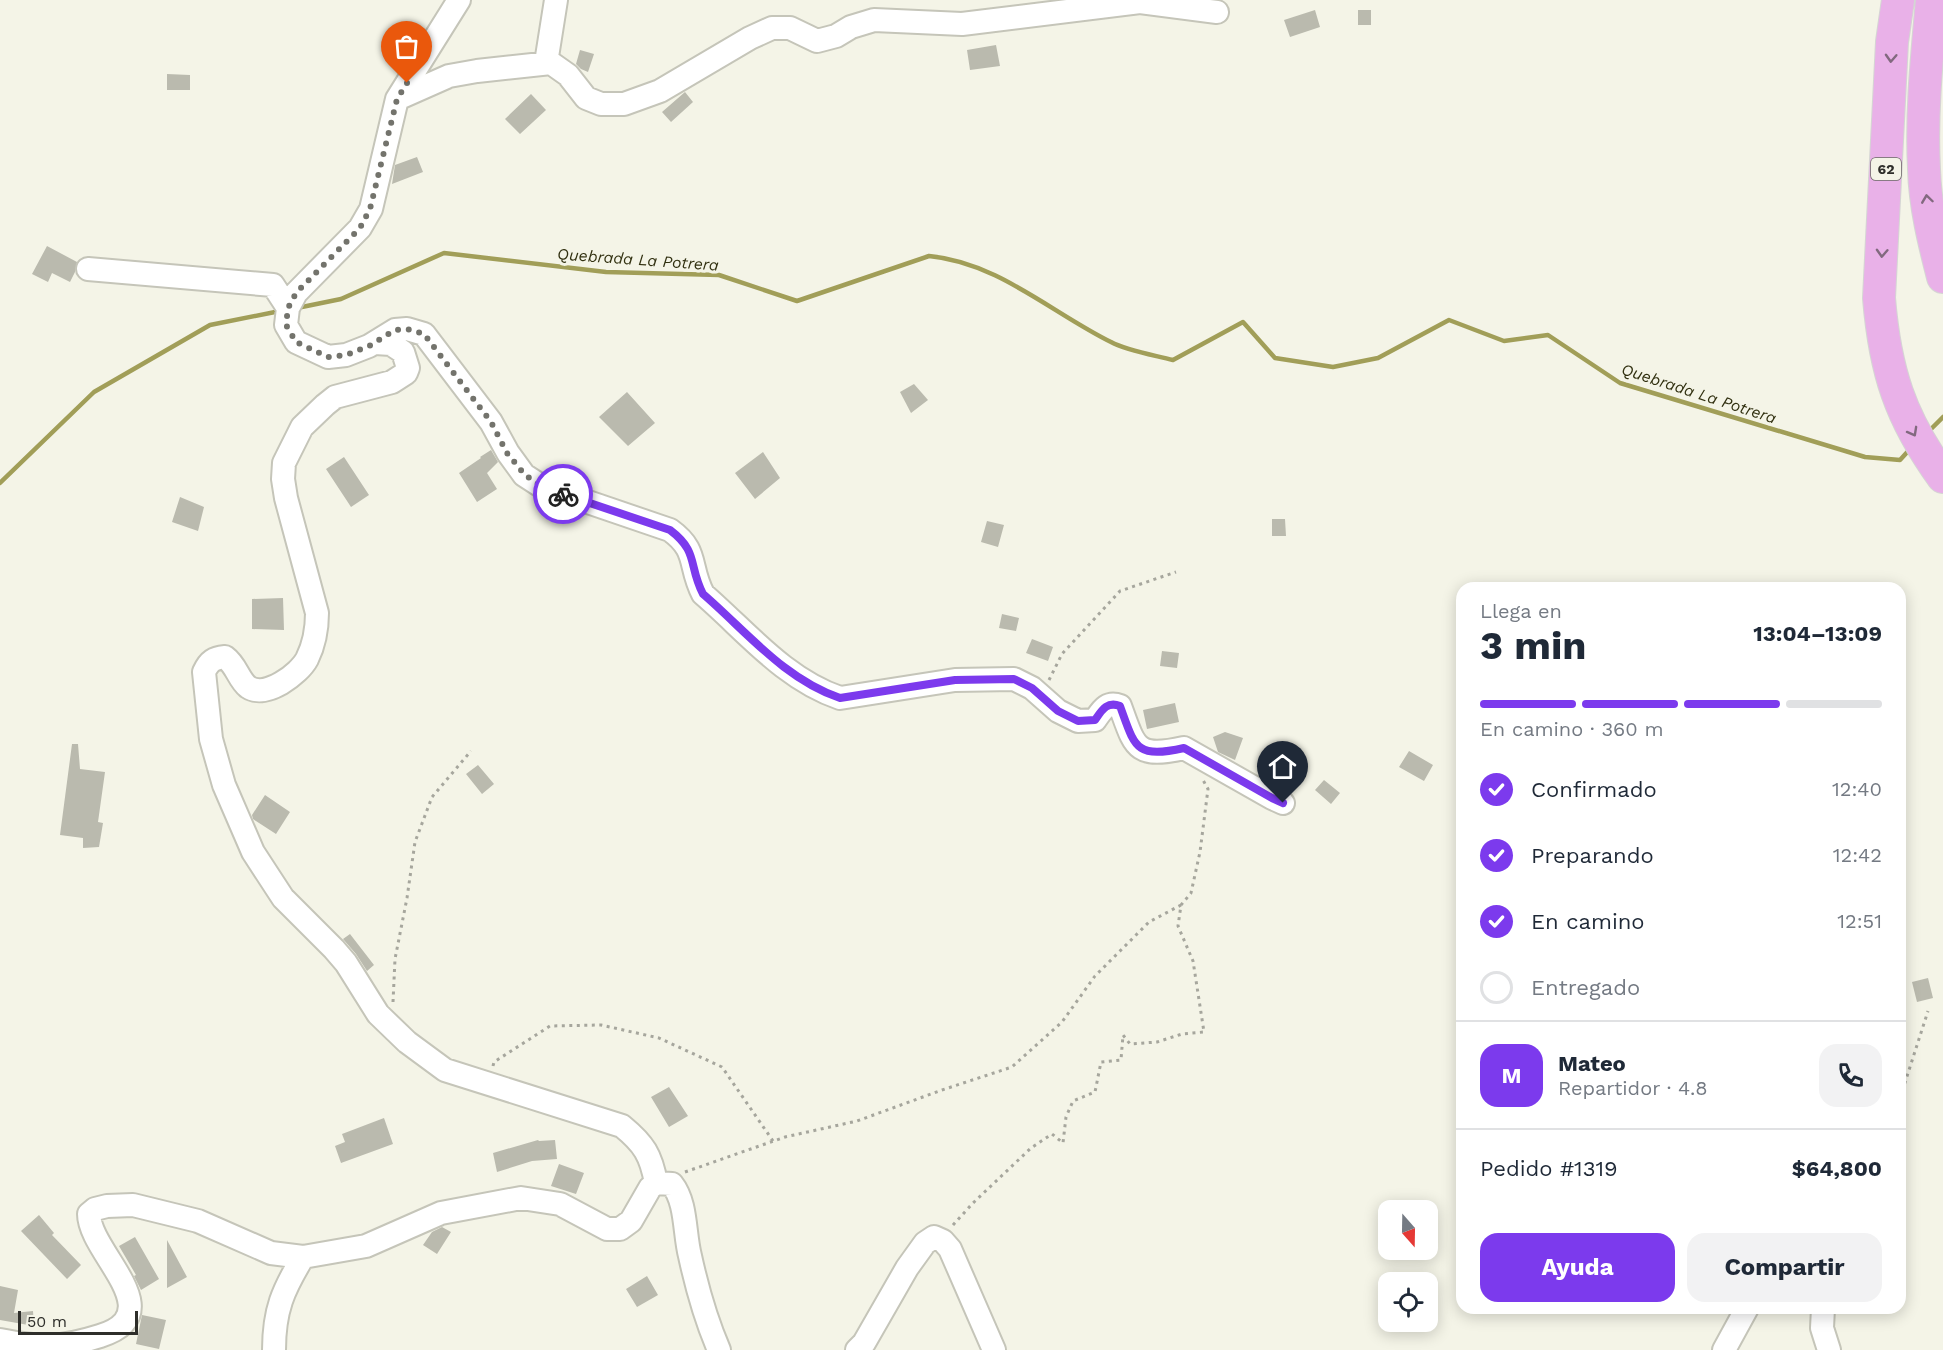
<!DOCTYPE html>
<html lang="es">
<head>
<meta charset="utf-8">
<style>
  body { margin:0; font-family:"Work Sans",sans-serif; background:#f2f2f3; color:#1f2937; height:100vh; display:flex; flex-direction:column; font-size:22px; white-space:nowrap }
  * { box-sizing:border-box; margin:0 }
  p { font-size:20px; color:#747a83 }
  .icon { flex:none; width:33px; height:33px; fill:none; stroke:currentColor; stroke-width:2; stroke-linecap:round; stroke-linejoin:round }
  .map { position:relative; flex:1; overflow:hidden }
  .sheet { position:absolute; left:1456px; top:582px; width:450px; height:732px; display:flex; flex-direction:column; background:#fff; border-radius:18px; box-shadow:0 3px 15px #0003 }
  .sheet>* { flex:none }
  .needle { width:39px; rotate:160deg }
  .controls { position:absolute; left:1378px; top:1200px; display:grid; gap:12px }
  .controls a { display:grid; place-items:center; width:60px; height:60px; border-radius:12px; background:#fff; box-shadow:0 3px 15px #0003; font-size:30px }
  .scale { position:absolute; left:18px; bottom:15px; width:120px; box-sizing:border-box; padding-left:6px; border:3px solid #2e2e2a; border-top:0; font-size:16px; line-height:21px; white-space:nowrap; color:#2e2e2a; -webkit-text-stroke:4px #f4f4e7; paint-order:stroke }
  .pin { position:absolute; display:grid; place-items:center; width:51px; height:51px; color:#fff; margin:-62px -26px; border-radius:50% 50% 50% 0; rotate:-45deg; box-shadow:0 0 6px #0007 }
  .pin .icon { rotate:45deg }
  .courier { position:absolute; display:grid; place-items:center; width:60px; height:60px; margin:-30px; border:4px solid #7c3aed; border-radius:50%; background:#fff; color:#222; box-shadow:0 2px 8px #0007 }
  .headline em { font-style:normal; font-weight:700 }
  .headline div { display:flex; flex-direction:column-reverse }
  .headline { display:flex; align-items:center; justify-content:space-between; height:102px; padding:0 24px }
  h1 { font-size:39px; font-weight:700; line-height:45px }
  .bar { display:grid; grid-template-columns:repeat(4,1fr); gap:9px 6px; align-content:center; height:72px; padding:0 24px }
  .bar i { height:8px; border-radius:4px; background:#e0e1e3 }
  .bar .selected { background:#7c3aed }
  .bar p { grid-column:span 4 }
  .line { display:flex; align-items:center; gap:15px; padding:0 24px; border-top:2px solid #e0e1e3 }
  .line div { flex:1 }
  .round { display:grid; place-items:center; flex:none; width:63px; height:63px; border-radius:18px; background:#f2f2f3 }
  ol { padding:0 24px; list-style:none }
  li { display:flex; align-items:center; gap:18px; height:66px }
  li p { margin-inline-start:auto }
  li .icon { padding:6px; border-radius:50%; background:#7c3aed; color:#fff; stroke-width:4 }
  li:last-child { color:#747a83 }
  li i { width:33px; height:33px; border:3px solid #e0e1e3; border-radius:50% }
  .action { display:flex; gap:12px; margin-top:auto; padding:12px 24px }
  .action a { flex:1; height:69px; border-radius:18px; background:#7c3aed; color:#fff; font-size:24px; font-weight:700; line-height:69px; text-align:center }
  .action a+a { background:#f2f2f3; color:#1f2937 }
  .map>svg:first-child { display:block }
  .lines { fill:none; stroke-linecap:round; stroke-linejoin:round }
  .stream { stroke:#a19e58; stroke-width:4.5 }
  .building { fill:#babaae }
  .minor-casing { stroke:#c5c5b9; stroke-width:26 }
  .highway-casing { stroke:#d5d5d4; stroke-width:34 }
  .path { stroke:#a6a69d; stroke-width:3; stroke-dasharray:3 4.5; stroke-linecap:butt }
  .minor { stroke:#fff; stroke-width:22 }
  .highway { stroke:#e9b1e8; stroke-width:32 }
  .oneway { stroke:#82697f }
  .done { stroke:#73736c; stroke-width:6; stroke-dasharray:0 10.8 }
  .route { stroke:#7c3aed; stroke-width:8 }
  .labels { text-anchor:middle; stroke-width:6; stroke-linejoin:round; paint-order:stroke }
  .shield { fill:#f4f4e7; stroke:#696963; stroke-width:1.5 }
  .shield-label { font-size:14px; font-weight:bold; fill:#2e2e2a }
  .water-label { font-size:16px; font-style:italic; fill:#313010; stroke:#f4f4e7 }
</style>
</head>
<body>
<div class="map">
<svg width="1943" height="1350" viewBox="0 0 1943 1350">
  <rect width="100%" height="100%" fill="#f4f4e7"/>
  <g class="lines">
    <!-- stream -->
    <path class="stream" d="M297,308L341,299L444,253L606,272L719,275L797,301L929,256C997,262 1052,313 1111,342C1128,351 1154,355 1173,360L1243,322L1275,358L1333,367L1378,358L1449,320L1504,341L1548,335L1620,383L1865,457L1900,460L1910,449
      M1927,433L1943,417
      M0,483L94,392L210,325L280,311"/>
  </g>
  <!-- building -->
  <path class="building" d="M1315,10L1320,27L1290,37L1284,20Z
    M1358,10H1371V25H1358Z
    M996,45L1000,66L970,70L967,50Z
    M580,50L594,54L588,72L581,69L576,64Z
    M167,74L190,75V90H167Z
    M685,92L693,102L671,122L662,112Z
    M531,94L546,110L520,134L505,119Z
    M417,157L423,172L392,184L395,165Z
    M47,246L77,262L75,272L70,282L52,273L48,282L32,274Z
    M914,384L928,400L911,413L900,392Z
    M627,392L655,423L628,446L599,417Z
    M491,450L498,462L487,473L497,489L477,502L459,473L481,458L480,457Z
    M763,452L780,478L755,499L735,473Z
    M344,457L369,495L351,507L326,469Z
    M180,497L204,507L198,531L172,522Z
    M1272,519H1285L1286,536H1272Z
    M987,521L1004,525L998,547L981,542Z
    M283,598L284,630L252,629V599Z
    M1002,614L1019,618L1016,631L999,628Z
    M1032,639L1053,647L1048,661L1026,653Z
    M1162,651L1179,653L1177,668L1160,666Z
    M1175,703L1179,722L1147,729L1143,710Z
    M1225,732L1243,738L1235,760L1218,752L1213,737Z
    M72,744H78L80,769L105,772L98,822L103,823L99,847L83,848V838L60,835Z
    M1409,751L1433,765L1424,781L1399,767Z
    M478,765L494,784L482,794L466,774Z
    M1324,780L1340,793L1331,804L1315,790Z
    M265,795L290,812L276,834L253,819L252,815Z
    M350,934L374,965L367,971L356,954L343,939Z
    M1928,978L1933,998L1917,1002L1912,982Z
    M669,1087L688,1116L669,1127L651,1097Z
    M384,1118L393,1144L341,1163L335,1146L345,1142L342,1134Z
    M538,1140L539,1141L555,1140L557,1159L532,1161L497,1172L493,1153Z
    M559,1164L584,1173L576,1194L551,1186Z
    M39,1215L54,1233L52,1235L81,1265L67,1279L21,1231Z
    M442,1227L451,1232L437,1254L423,1245L432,1232Z
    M135,1237L159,1279L141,1290L134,1276L136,1275L119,1246Z
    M167,1240L187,1277L167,1288Z
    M647,1276L658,1295L637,1307L626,1289Z
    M0,1286L18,1290L14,1313L33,1311L34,1326L0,1320Z
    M142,1315L166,1320L159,1349L136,1344Z"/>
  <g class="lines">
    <!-- minor casing -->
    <g class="minor-casing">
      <path id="minor" d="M459,0L397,99L371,209L360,228L296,293L288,308L286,325L296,342L328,357L346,355L369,346L395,330L407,329L424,334L491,422L508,453L524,475L541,486L670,530C699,551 688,565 703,594C746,631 784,679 840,698L955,680L1014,679L1032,688L1058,711L1078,721L1095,720C1102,710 1107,701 1120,706C1135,747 1135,759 1184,748L1272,798L1283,803
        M546,63L556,0
        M397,99L449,76L477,71L551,63L568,75L586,98L601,104H624L660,91L750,38L772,28H790L817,41L836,36L851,27L874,20L962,24L1140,2L1217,12
        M88,269L273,285L288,308
        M375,343L391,344L403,352L408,368L406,373L392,382L335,397L325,405L302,427L284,463L283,479L286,498L317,613C317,628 314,645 307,659C299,674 266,699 248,687C238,679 237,666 225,657C214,658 209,661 204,672L211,739L224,785L253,852L283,898L334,949L346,963L378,1014L407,1042L445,1070L622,1126C644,1144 651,1155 656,1183
        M1823,1308L1822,1328L1829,1350
        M0,1340C41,1348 59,1349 100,1336C173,1313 89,1253 89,1214L95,1209L107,1206L133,1205L198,1221L271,1253L303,1257L366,1246L441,1213L521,1198L560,1204L607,1229H620L631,1221L650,1188L656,1183L672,1184C687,1203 684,1233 690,1256C697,1288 706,1320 719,1350
        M274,1350C274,1310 283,1290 303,1257
        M857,1350L864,1343L907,1268L925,1243L934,1237L943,1241L950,1249L994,1350
        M1724,1350L1747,1308"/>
    </g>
    <!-- highway casing -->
    <g class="highway-casing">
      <path id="highway" d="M1898,0L1892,42L1879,298C1885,371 1900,418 1943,477
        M1932,0C1927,56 1921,113 1924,169C1925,206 1934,242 1943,277"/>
    </g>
    <!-- path -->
    <path class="path" d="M1049,680L1062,654L1120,591L1176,572
      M393,1002L395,959L407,898L415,842L432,797L471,751
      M493,1066L494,1062L550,1026L601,1025L659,1038L722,1067L773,1141
      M1900,1098L1928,1011
      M685,1172L785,1137L857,1121L942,1090L1012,1067L1062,1022L1095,976L1149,922L1181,905
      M953,1225L973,1203L1031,1148L1052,1134L1063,1143L1066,1117L1073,1101L1095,1092L1101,1062L1121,1060L1123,1035L1130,1044L1157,1042L1182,1034L1204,1032L1193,961L1178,926L1181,905L1191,893L1200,852L1208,789L1203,780"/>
    <!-- minor -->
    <use href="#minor" class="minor"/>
    <!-- highway -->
    <use href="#highway" class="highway"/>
  </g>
  <!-- one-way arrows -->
  <defs><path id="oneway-chevron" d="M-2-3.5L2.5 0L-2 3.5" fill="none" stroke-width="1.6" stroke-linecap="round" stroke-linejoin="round" transform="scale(1.5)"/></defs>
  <g class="oneway">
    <use href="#oneway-chevron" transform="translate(1891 58) rotate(93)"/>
    <use href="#oneway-chevron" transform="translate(1927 199) rotate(-98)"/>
    <use href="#oneway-chevron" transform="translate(1882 253) rotate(93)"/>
    <use href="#oneway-chevron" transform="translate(1913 432) rotate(61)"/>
  </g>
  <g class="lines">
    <!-- done -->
    <path class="done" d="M407,83L397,99L370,209L360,228L296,293L288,308L286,325L296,342L328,357L346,355L369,346L395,330L407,329L424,334L491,422L507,453L525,475L541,486L563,494"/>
    <!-- route -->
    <path class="route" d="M563,494L670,530C699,552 688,565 703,594C746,631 784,679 840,698L955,680L1014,679L1032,688L1058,711L1078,721L1095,720C1102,710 1107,701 1120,706C1135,747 1135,759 1184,748L1272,798L1283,803"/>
  </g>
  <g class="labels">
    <!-- shield labels -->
    <rect class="shield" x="1871" y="158" width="30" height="22" rx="4.5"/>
    <g class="shield-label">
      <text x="1886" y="174">62</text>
    </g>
    <!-- water labels -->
    <g class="water-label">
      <text transform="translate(638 259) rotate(4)" y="6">Quebrada La Potrera</text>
      <text transform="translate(1699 393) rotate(18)" y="6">Quebrada La Potrera</text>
    </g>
  </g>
</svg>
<div class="controls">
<a><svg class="needle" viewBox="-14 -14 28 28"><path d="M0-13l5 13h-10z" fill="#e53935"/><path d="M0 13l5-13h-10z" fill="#747a83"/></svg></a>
<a><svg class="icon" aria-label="locate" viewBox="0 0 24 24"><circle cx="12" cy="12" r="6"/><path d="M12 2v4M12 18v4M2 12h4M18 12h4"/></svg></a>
</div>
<div class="scale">50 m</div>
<div class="pin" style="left:407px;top:83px;background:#ea580c"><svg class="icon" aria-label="bag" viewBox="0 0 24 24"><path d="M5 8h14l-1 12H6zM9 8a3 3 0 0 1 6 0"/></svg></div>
<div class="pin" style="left:1283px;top:803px;background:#1f2937"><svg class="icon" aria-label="home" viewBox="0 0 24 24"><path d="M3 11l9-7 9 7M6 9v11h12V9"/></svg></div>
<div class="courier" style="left:563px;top:494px"><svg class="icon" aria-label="bike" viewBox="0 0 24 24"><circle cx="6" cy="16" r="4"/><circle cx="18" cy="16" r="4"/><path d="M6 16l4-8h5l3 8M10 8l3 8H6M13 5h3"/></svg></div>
<section class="sheet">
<div class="headline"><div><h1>3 min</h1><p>Llega en</p></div><em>13:04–13:09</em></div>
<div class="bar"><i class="selected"></i><i class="selected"></i><i class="selected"></i><i></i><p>En camino · 360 m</p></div>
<ol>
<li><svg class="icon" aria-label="check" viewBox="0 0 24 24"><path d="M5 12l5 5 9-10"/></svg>Confirmado<p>12:40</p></li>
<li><svg class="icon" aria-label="check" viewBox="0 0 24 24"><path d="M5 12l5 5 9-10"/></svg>Preparando<p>12:42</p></li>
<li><svg class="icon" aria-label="check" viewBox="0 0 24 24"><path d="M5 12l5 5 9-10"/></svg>En camino<p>12:51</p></li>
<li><i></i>Entregado</li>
</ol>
<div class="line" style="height:108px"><b class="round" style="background:#7c3aed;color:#fff">M</b><div><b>Mateo</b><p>Repartidor · 4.8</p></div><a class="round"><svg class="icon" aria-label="phone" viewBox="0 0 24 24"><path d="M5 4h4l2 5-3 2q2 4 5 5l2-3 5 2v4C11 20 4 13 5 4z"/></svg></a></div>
<div class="line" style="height:78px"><div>Pedido #1319</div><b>$64,800</b></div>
<div class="action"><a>Ayuda</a><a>Compartir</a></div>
</section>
</div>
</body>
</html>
